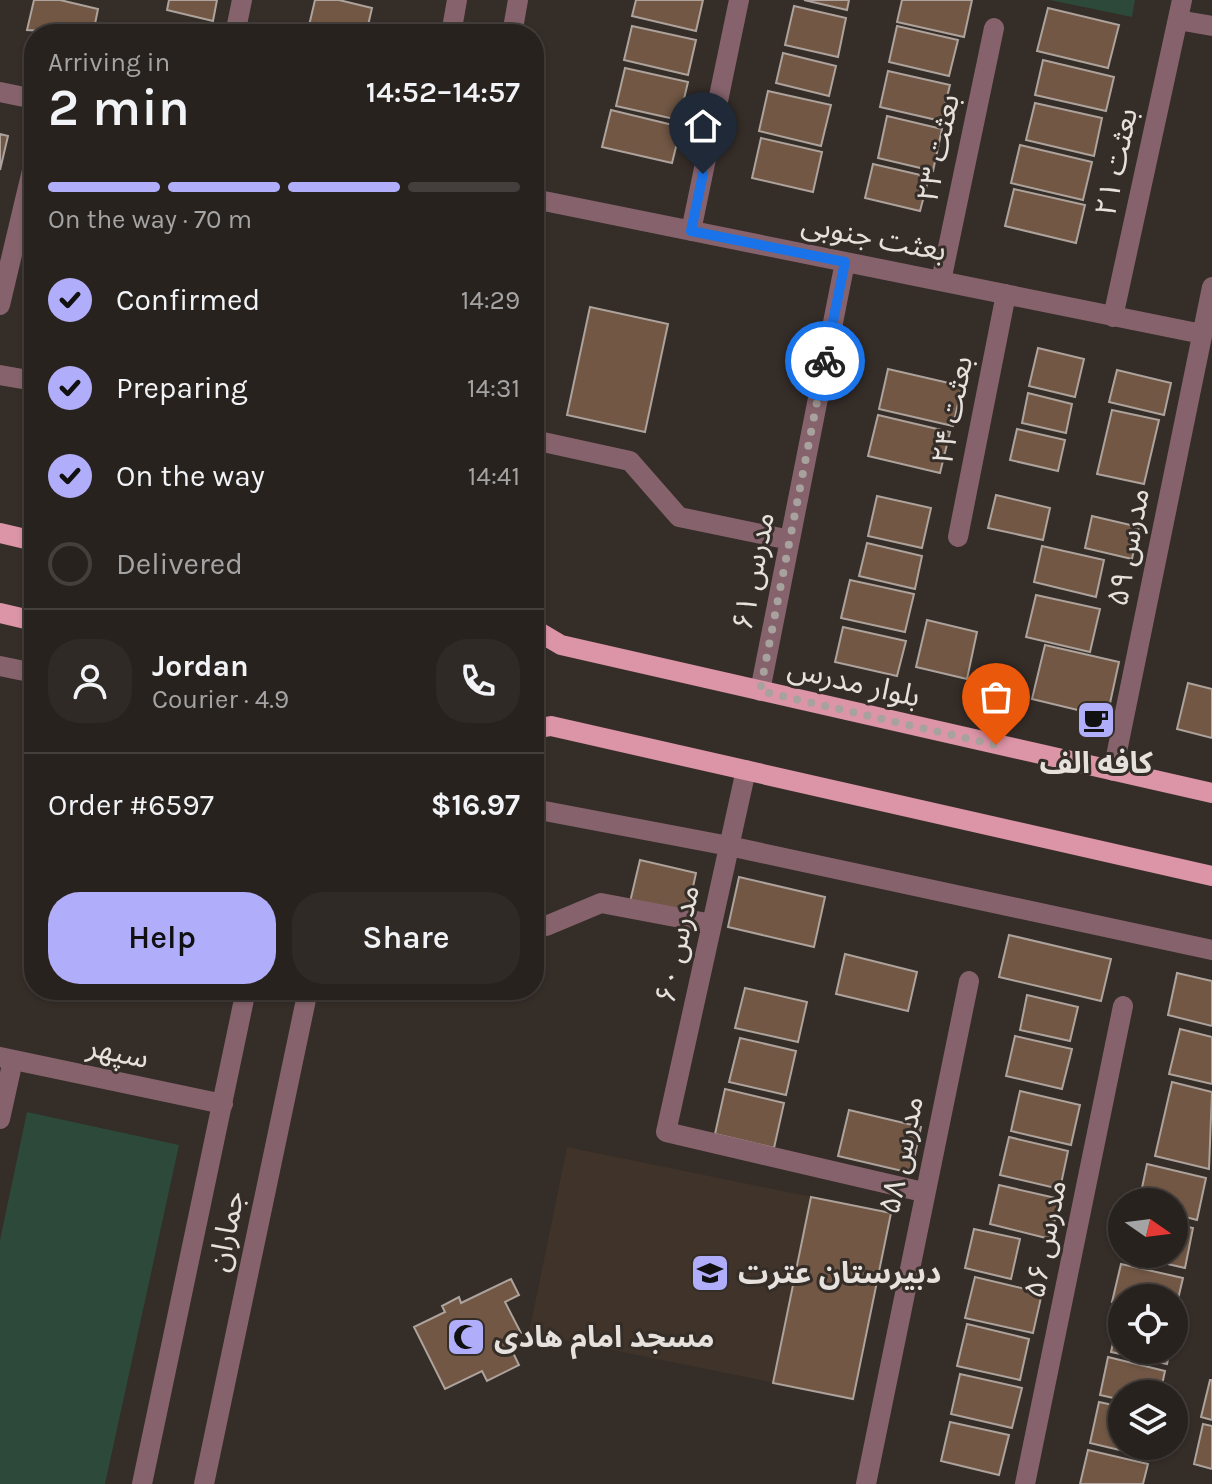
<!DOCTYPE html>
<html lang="en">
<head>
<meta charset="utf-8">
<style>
  body { margin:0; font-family:Karla,"Noto Sans Arabic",sans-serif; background:#302a27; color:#f1f3f6; height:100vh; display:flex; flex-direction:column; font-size:30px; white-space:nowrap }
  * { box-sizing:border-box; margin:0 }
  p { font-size:26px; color:#a5a4a4 }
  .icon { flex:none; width:44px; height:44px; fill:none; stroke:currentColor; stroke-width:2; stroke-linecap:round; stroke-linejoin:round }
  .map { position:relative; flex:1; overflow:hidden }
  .side { position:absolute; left:24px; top:24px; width:520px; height:976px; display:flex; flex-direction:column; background:#28221e; border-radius:32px; box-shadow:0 2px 6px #0004,0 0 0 2px #443f3c }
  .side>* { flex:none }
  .needle { width:52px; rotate:104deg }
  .buttons { position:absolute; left:1108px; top:1188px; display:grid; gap:16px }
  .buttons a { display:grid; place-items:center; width:80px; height:80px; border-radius:50%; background:#28221e; box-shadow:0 2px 6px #0004,0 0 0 2px #443f3c; font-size:40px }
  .pin { position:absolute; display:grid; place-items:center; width:68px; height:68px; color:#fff; margin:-82px -34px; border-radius:50% 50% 50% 0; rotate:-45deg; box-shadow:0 0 8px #0007 }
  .pin .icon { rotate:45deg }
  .courier { position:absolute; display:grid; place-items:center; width:80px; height:80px; margin:-40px; border:6px solid #1a73e8; border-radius:50%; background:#fff; color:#222; box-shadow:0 2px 10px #0007 }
  .headline em { font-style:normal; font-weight:600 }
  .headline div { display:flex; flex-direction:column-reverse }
  .headline { display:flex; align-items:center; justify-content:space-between; height:136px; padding:0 24px }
  h1 { font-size:52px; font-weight:600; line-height:60px }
  .bar { display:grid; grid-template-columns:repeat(4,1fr); gap:12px 8px; align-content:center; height:96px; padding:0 24px }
  .bar i { height:10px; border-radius:6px; background:#443f3c }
  .bar .on { background:#b0aefa }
  .bar p { grid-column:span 4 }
  .line { display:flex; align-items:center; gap:20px; padding:0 24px; border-top:2px solid #443f3c }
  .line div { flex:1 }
  .round { display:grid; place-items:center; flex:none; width:84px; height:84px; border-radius:32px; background:#302a27 }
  ol { padding:0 24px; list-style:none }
  li { display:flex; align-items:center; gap:24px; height:88px }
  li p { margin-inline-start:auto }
  li .icon { padding:8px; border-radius:50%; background:#b0aefa; color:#111; stroke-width:4 }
  li:last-child { color:#a5a4a4 }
  li i { width:44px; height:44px; border:4px solid #443f3c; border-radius:50% }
  .cta { display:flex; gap:16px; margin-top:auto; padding:16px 24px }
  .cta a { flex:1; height:92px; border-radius:32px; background:#b0aefa; color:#111; font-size:32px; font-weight:600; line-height:92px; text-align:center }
  .cta a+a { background:#302a27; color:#f1f3f6 }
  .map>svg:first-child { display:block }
  .built { fill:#403329 }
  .green { fill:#2c4939 }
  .building { fill:#715744; stroke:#ada39c; stroke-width:2 }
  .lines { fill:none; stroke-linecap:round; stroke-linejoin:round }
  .minor { stroke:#86636c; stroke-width:20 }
  .major { stroke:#dc94a7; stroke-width:20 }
  .done { stroke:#a8a29e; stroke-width:8; stroke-dasharray:0 14.4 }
  .route { stroke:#1a73e8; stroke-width:10 }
  .labels { text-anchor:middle; stroke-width:6; stroke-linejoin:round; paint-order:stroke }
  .street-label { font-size:30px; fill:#e6e1dd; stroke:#352d28 }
  .poi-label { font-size:30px; font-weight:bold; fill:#e6e1dd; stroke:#352d28; text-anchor:start }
</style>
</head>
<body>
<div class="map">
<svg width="1212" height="1484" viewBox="0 0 1212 1484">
  <rect width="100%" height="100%" fill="#352d28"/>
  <!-- built -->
  <path class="built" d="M567,1147L891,1213L853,1399L529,1333Z"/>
  <!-- green -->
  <path class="green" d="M1050,0H1135L1132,17Z
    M27,1112L179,1145L105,1484H0V1240Z"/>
  <!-- building -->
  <path class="building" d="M34,0H60L98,9L93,34L27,30Z
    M169,0H217L213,21L167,10Z
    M315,0H339L372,8L366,34H307Z
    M636,0H703L696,31L632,16Z
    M804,0H849L847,10Z
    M902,0H972L964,37L897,22Z
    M794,6L846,18L838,57L785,45Z
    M1048,8L1119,25L1108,68L1037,51Z
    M632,26L696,40L688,75L624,60Z
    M897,26L958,40L949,76L889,62Z
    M32,40L34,41V78L24,75Z
    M783,53L836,66L829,96L776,83Z
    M1043,60L1114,77L1106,111L1035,95Z
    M625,68L688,82L679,120L616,106Z
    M888,71L950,85L941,121L880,107Z
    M768,91L831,105L821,146L759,131Z
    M1035,103L1102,118L1094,156L1026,140Z
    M611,110L681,127L672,163L602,147Z
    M887,116L942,129L933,171L878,158Z
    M0,134L8,136L0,170Z
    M761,138L822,152L813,192L752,178Z
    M1020,145L1092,162L1083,200L1011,183Z
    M873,164L929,177L920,211L865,198Z
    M1014,189L1085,205L1076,243L1005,226Z
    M590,307L668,324L645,432L567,415Z
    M1038,348L1084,359L1075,397L1029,386Z
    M888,369L962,386L953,426L879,409Z
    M1117,370L1171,383L1164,415L1109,402Z
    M1028,393L1072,404L1066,433L1022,423Z
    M1112,410L1159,420L1144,484L1097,474Z
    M878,415L950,432L940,473L868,456Z
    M1017,429L1065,440L1058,471L1010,460Z
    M996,495L1050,508L1043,540L988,528Z
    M877,496L931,508L922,548L868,536Z
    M1092,516L1139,527L1132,559L1085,548Z
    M867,543L922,556L915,589L859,576Z
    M1042,546L1104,560L1096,597L1034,582Z
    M850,580L914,594L905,632L841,618Z
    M1036,595L1100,609L1090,652L1026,637Z
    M927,620L977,632L967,679L916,667Z
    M843,627L906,641L897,676L835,662Z
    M1045,645L1119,662L1107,717L1032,699Z
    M1188,683L1212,689V738L1177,729Z
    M640,860L696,873L687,915L630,902Z
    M739,877L825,897L814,947L728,927Z
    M1009,935L1111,959L1101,1001L999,977Z
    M845,954L917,972L908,1011L836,994Z
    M1177,973L1212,981V1026L1168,1015Z
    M745,988L807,1002L798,1042L735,1028Z
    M1027,995L1078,1007L1070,1041L1020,1030Z
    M1180,1029L1212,1037V1084L1169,1074Z
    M1015,1036L1072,1049L1062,1089L1006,1076Z
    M740,1038L796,1051L786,1095L729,1082Z
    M1172,1082L1212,1092L1209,1169L1155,1156Z
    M725,1089L784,1103L774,1148L715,1134Z
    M1020,1091L1080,1105L1071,1145L1011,1131Z
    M849,1110L921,1127L911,1173L838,1156Z
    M1009,1137L1068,1151L1060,1189L1000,1175Z
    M1147,1164L1206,1178L1197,1220L1174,1214V1202H1139Z
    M999,1185L1060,1199L1050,1239L990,1224Z
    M811,1197L891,1213L853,1399L773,1383Z
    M1174,1224L1193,1228L1185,1268L1124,1254H1174Z
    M974,1229L1020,1239L1011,1279L965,1268Z
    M1121,1264L1183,1278L1174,1316V1298H1122V1304L1112,1302Z
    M975,1277L1042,1293L1033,1333L965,1318Z
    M511,1279L519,1295L505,1302L521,1333L507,1340L519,1365L487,1381L482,1371L445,1389L414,1327L445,1312L442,1306L459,1297L461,1303Z
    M1120,1311L1122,1350H1170L1167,1364L1111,1352Z
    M967,1324L1029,1339L1020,1380L957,1366Z
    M1108,1357L1165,1371L1160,1394H1122V1400L1100,1395Z
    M960,1374L1022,1388L1012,1428L951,1414Z
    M1210,1380H1212V1420L1201,1417Z
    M1099,1402L1122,1407V1446H1151L1149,1457L1090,1443Z
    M950,1422L1009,1435L999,1475L941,1461Z
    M1203,1424L1212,1426V1469L1194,1464Z
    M1088,1450L1148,1464L1143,1484H1080Z"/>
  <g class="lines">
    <!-- minor -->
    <path class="minor" d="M1178,20L1212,26
      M235,34L242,0
      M451,34L457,0
      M512,34L518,0
      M0,92L34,99
      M534,199L1202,334
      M691,231L739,0
      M941,281L994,28
      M0,305L34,162
      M1113,317L1182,0
      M0,375L34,381
      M534,440L630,461L679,517L790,540
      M958,537L1006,294
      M0,666L34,673
      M760,691L845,262
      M746,770L666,1132L923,1192
      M1113,771L1212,287
      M534,809L729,846L1212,950
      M534,924L546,926L601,903L712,924
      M0,1057L223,1104
      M0,1119L13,1060
      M142,1484L246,990
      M204,1484L308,990
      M866,1484L969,981
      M1025,1484L1123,1006"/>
    <!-- major -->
    <path class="major" d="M0,533L34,541
      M0,613L34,621
      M534,629L561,645L1212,793
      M534,729L551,726L1212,876"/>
  </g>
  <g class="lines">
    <!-- done -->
    <path class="done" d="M825,361L760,691L996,745"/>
    <!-- route -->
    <path class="route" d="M703,174L691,231L845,262L825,361"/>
  </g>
  <!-- icons -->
  <defs>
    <g id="cafe-square" transform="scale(2)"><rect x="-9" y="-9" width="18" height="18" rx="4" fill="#b0aefa" stroke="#352d28"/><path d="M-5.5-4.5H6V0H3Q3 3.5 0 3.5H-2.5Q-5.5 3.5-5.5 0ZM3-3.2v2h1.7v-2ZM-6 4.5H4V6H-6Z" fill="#111"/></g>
    <g id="school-square" transform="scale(2)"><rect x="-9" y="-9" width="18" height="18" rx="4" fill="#b0aefa" stroke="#352d28"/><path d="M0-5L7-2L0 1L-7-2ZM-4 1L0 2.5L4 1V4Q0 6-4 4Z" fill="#111"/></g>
    <g id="mosque-square" transform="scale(2)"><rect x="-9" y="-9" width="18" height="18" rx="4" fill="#b0aefa" stroke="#352d28"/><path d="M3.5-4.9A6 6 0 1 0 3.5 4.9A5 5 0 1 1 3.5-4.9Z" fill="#111"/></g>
  </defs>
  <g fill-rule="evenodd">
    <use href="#cafe-square" x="1096" y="720"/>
    <use href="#school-square" x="710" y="1273"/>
    <use href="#mosque-square" x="466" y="1337"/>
  </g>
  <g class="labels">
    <!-- street labels -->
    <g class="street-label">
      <text transform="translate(938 148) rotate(-78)" y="10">بعثت ۲۳</text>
      <text transform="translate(1116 162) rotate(-78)" y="10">بعثت ۲۱</text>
      <text transform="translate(874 237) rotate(11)" y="10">بعثت جنوبی</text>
      <text transform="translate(952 410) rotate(-79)" y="10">بعثت ۲۴</text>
      <text transform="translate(1128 547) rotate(-79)" y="10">مدرس ۵۹</text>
      <text transform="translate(753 571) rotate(-79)" y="10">مدرس ۶۱</text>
      <text transform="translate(854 682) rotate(13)" y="10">بلوار مدرس</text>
      <text transform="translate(677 944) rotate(-78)" y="10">مدرس ۶۰</text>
      <text transform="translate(118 1052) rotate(12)" y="10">سپهر</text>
      <text transform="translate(901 1155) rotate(-78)" y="10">مدرس ۵۸</text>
      <text transform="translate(226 1231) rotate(-78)" y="10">جماران</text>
      <text transform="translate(1045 1239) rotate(-79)" y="10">مدرس ۵۶</text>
    </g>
    <!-- poi labels -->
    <g class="poi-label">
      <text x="1096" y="773" text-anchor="middle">کافه الف</text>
      <text x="738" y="1283">دبیرستان عترت</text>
      <text x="494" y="1347">مسجد امام هادی</text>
    </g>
  </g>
</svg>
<div class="buttons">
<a><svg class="needle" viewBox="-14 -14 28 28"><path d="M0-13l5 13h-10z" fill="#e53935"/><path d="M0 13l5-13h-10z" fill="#a5a4a4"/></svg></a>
<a><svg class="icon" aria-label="locate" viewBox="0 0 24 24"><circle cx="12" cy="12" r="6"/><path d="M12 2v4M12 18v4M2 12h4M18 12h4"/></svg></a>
<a><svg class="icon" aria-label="layers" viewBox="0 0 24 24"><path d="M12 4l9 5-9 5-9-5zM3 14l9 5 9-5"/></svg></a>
</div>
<div class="pin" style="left:996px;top:745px;background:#ea580c"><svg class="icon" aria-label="bag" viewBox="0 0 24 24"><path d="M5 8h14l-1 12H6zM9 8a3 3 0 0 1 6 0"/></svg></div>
<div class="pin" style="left:703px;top:174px;background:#1f2937"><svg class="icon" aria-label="home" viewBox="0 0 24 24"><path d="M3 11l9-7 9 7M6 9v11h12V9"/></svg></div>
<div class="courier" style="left:825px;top:361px"><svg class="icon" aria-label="bike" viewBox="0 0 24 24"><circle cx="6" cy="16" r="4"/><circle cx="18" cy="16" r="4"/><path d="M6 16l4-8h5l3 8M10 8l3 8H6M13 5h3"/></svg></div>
<section class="side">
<div class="headline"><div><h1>2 min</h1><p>Arriving in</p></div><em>14:52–14:57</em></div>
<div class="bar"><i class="on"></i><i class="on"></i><i class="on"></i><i></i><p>On the way · 70 m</p></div>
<ol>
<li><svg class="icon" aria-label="check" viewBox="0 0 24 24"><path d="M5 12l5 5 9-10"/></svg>Confirmed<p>14:29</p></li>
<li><svg class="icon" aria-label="check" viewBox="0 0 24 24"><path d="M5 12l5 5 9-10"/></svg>Preparing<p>14:31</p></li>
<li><svg class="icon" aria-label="check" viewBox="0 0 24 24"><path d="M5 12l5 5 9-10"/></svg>On the way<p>14:41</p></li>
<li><i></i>Delivered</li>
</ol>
<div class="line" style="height:144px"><a class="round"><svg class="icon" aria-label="person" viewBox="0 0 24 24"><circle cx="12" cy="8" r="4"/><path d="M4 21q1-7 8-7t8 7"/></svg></a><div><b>Jordan</b><p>Courier · 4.9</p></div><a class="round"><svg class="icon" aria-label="phone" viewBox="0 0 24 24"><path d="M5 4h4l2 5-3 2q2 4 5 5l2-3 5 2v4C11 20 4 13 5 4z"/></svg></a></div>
<div class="line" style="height:104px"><div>Order #6597</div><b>$16.97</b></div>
<div class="cta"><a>Help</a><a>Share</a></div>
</section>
</div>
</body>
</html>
